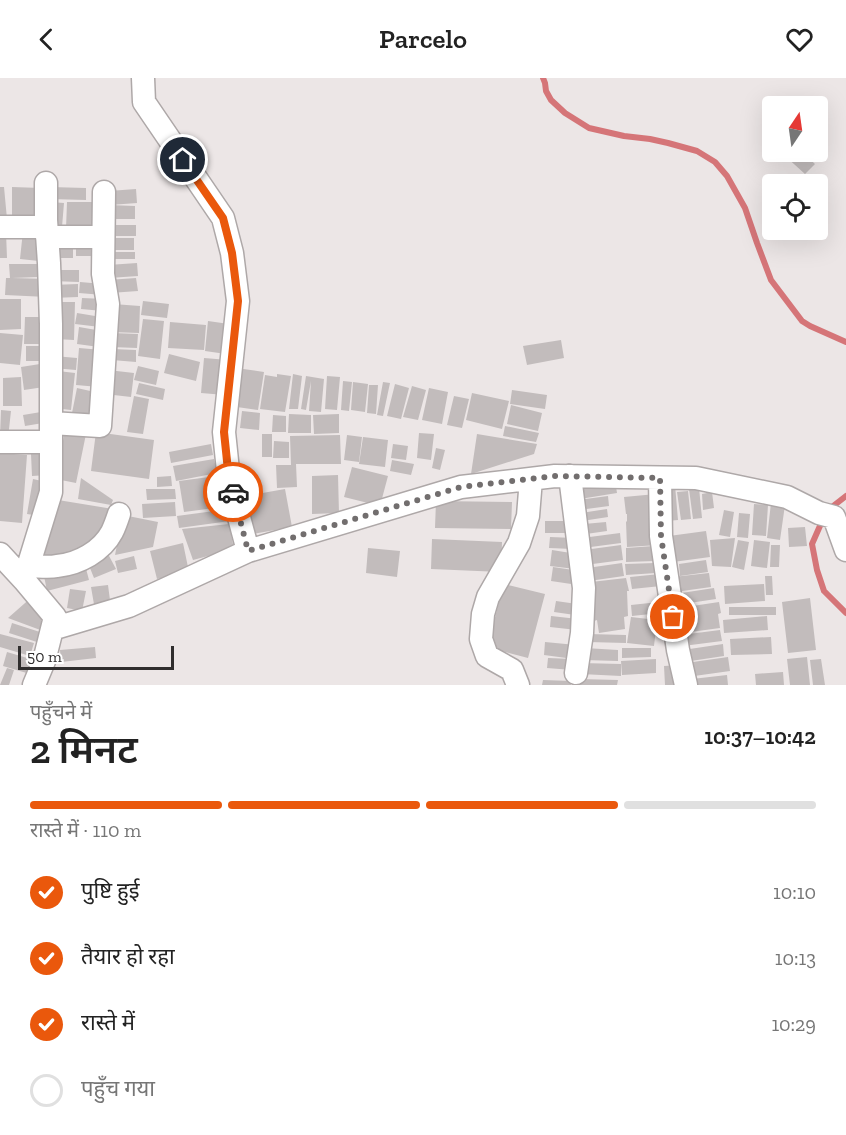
<!DOCTYPE html>
<html lang="hi">
<head>
<meta charset="utf-8">
<style>
  body { margin:0; font-family:"Zilla Slab","Noto Sans Devanagari",serif; background:#f2f2f2; color:#222; height:100vh; display:flex; flex-direction:column; font-size:22px; white-space:nowrap }
  * { box-sizing:border-box; margin:0 }
  p { font-size:20px; color:#767676 }
  .icon { flex:none; width:33px; height:33px; fill:none; stroke:currentColor; stroke-width:2; stroke-linecap:round; stroke-linejoin:round }
  .map { position:relative; height:607px; overflow:hidden }
  .sheet { display:flex; flex-direction:column; background:#fff; flex:1 }
  .sheet>* { flex:none }
  .needle { width:39px; rotate:13deg }
  .tools { position:absolute; left:762px; top:18px; display:grid; gap:12px }
  .tools a { display:grid; place-items:center; width:66px; height:66px; border-radius:6px; background:#fff; box-shadow:0 6px 24px #0002; font-size:30px }
  .scale { position:absolute; left:18px; bottom:15px; width:156px; box-sizing:border-box; padding-left:6px; border:3px solid #302e2e; border-top:0; font-size:16px; line-height:21px; white-space:nowrap; color:#302e2e; -webkit-text-stroke:4px #fff; paint-order:stroke }
  .pin { position:absolute; display:grid; place-items:center; width:51px; height:51px; color:#fff; margin:-26px; border:3px solid #fff; border-radius:50%; box-shadow:0 2px 6px #0007 }
  .courier { position:absolute; display:grid; place-items:center; width:60px; height:60px; margin:-30px; border:4px solid #ea580c; border-radius:50%; background:#fff; color:#222; box-shadow:0 2px 8px #0007 }
  .summary em { font-style:normal; font-weight:600 }
  .summary div { display:flex; flex-direction:column-reverse }
  .summary { display:flex; align-items:center; justify-content:space-between; height:102px; padding:0 30px }
  h1 { font-size:39px; font-weight:600; line-height:45px }
  .bar { display:grid; grid-template-columns:repeat(4,1fr); gap:9px 6px; align-content:center; height:72px; padding:0 30px }
  .bar i { height:8px; border-radius:4px; background:#e0e0e0 }
  .bar .on { background:#ea580c }
  .bar p { grid-column:span 4 }
  ol { padding:0 30px; list-style:none }
  li { display:flex; align-items:center; gap:18px; height:66px }
  li p { margin-inline-start:auto }
  li .icon { padding:6px; border-radius:50%; background:#ea580c; color:#fff; stroke-width:4 }
  li:last-child { color:#767676 }
  li i { width:33px; height:33px; border:3px solid #e0e0e0; border-radius:50% }
  header { display:flex; justify-content:space-between; align-items:center; height:78px; padding:0 30px; background:#fff; font-size:27px; font-weight:600 }
  .map>svg:first-child { display:block }
  .lines { fill:none; stroke-linecap:round; stroke-linejoin:round }
  .stream { stroke:#d57578; stroke-width:6 }
  .building { fill:#c2bcbc }
  .street-casing { stroke:#aea8a8; stroke-width:25 }
  .street { stroke:#fff; stroke-width:22 }
  .done { stroke:#726e6e; stroke-width:6; stroke-dasharray:0 10.8 }
  .route { stroke:#ea580c; stroke-width:8 }
</style>
</head>
<body>
<header><svg class="icon" aria-label="back" viewBox="0 0 24 24"><path d="M15 5l-7 7 7 7"/></svg>Parcelo<svg class="icon" aria-label="heart" viewBox="0 0 24 24"><path d="M12 20l-8-8c-3-5 5-10 8-4 3-6 11-1 8 4z"/></svg></header>
<div class="map">
<svg width="846" height="607" viewBox="0 0 846 607">
  <rect width="100%" height="100%" fill="#ece6e6"/>
  <g class="lines">
    <!-- stream -->
    <path class="stream" d="M543,0L545,5L546,13L551,22L565,35L589,50L624,58L650,61L668,65L697,73L715,84L727,98L745,130L757,165L771,202L802,243L810,248L846,264
      M828,432L846,418
      M823,441L812,466L817,492L824,513L846,535"/>
  </g>
  <!-- building -->
  <path class="building" d="M788,74H802L815,86L805,96L784,77Z
    M0,109H4L7,141L0,142Z
    M12,109L41,110L40,147L12,146Z
    M50,109L86,110V122L50,121Z
    M136,111L137,125L110,127L109,113Z
    M50,124L64,125L62,149L49,148Z
    M67,124H101L100,151H66Z
    M109,127L135,128V141H109Z
    M110,147H136V158H111Z
    M23,153L42,156L39,183L20,181Z
    M0,154H6L7,180H0Z
    M107,160H134V172H107Z
    M50,164L73,165V180H50Z
    M76,166H96V178H76Z
    M110,174H135V181H110Z
    M137,185L138,198L109,200L108,187Z
    M9,186H38V199L12,200L48,201L47,219L5,217L6,200H10Z
    M52,192H79V204L52,203Z
    M136,200L138,213L110,215L108,202Z
    M80,204L103,206V217L79,215Z
    M78,206V219L52,220V207Z
    M82,220L105,221L103,233L81,231Z
    M0,221H21V251L0,252Z
    M143,223L169,226L167,240L141,237Z
    M56,224H75L74,262L55,261Z
    M113,226L140,228L139,255L111,254Z
    M77,235L101,239L100,249L75,246Z
    M25,239H49V266H24Z
    M143,241L164,243L160,281L138,278Z
    M208,243L229,246L226,276L205,273Z
    M170,244L206,247L204,272L168,270Z
    M79,249L102,253L99,269L77,266Z
    M0,255L23,257L20,287L0,285Z
    M112,255L138,256L137,270L111,269Z
    M561,262L564,280L527,287L523,268Z
    M26,268H46V283H26Z
    M79,270L102,272L99,309L76,307Z
    M112,271L136,272V284L112,282Z
    M169,276L200,284L196,303L164,295Z
    M54,278L77,280L76,292L53,290Z
    M204,280L228,282L225,317L201,315Z
    M40,286L44,309L24,312L21,289Z
    M138,288L159,293L156,307L134,302Z
    M236,290L264,294L258,332L230,328Z
    M108,292L134,295L131,319L105,316Z
    M58,293L75,295L71,332L53,330Z
    M277,296L291,298L285,334L260,331L265,297L277,299Z
    M293,296L302,298L298,331H289Z
    M306,298L324,301L321,334L309,333L311,303L306,332L301,331Z
    M327,298L340,299L337,332L325,331Z
    M21,299L22,328H3V300Z
    M343,303L352,304L349,333L341,332Z
    M353,304L368,306L365,334L351,332Z
    M383,304L390,305L383,338L377,337Z
    M139,305L165,311L163,322L136,316Z
    M395,306L409,310L401,341L387,338Z
    M369,307H378L376,336L367,335Z
    M412,308L426,312L418,342L403,339Z
    M77,310L99,315L94,340L72,335Z
    M429,310L448,314L442,346L422,342Z
    M512,312L547,317L545,331L510,326Z
    M472,315L509,323L502,351L466,342Z
    M134,318L149,321L143,356L127,354Z
    M454,318L469,321L462,350L447,347Z
    M511,327L542,335L538,353L507,346Z
    M1,332L11,333L8,360L0,359Z
    M242,333L260,335L259,352L240,350Z
    M41,334L43,345L25,348L23,337Z
    M289,336L311,337V355H288Z
    M339,336V355L314,356L313,337Z
    M273,337L286,338V354H272Z
    M505,348L539,355L536,364L503,358Z
    M65,352L86,356L76,405L56,401Z
    M96,354L154,362L149,401L91,393Z
    M419,355L434,356L431,382L417,380Z
    M262,356H272V379H262Z
    M477,356L537,366L534,376L471,396Z
    M340,357L341,386H296L297,409L277,410L276,387H291L290,358Z
    M347,357L362,359L359,384L344,382Z
    M363,359L388,362L385,389L359,386Z
    M274,363L289,364V380H273Z
    M211,366L213,377L171,385L169,374Z
    M393,366L408,368L406,382L391,380Z
    M436,370L445,372L440,392L432,390Z
    M0,375L27,377L22,445L0,443Z
    M47,375L48,397L32,398L31,376Z
    M214,381L217,395L176,403L173,388Z
    M392,382L414,386L411,397L390,393Z
    M352,389L388,398L380,428L344,419Z
    M224,397L230,428L184,434L179,403Z
    M338,397L339,435L312,436V398Z
    M171,398L172,408L157,409V399Z
    M81,400L113,422L111,427L78,421Z
    M33,401L46,404L40,438L27,436Z
    M615,402L617,415L580,421L578,407Z
    M675,407L678,442L667,443L664,409Z
    M699,410L702,440L693,441L689,411Z
    M146,411H175L176,421L147,422Z
    M285,411L292,449L253,456L246,418Z
    M688,413L691,441L681,442L677,414Z
    M712,414L714,430L703,432L702,416Z
    M656,416L658,467L627,469L626,444L627,443V436H626L624,419Z
    M608,418L609,428L579,432L578,422Z
    M58,422L113,431L104,459L81,477L38,482Z
    M436,423L512,424L511,451L435,450Z
    M175,424L176,438L143,440L142,426Z
    M771,425L785,427L780,462L767,460Z
    M754,426L768,427L766,458L752,457Z
    M229,431L230,443L179,450L177,438Z
    M607,431L608,439L582,443L581,435Z
    M724,432L734,434L730,459L719,457Z
    M739,435L750,436L748,460L737,459Z
    M123,437L158,444L153,469L115,477Z
    M545,443H570V455H545Z
    M606,444L607,453L586,456L584,446Z
    M229,446L234,471L193,482L182,451Z
    M805,449L807,468L789,469L788,450Z
    M706,453L710,479L673,484L669,458Z
    M620,455L621,465L583,470L582,460Z
    M550,459L574,460L573,471L549,470Z
    M735,460L731,489L712,488L710,462Z
    M432,461L502,464L501,494L431,491Z
    M738,462L749,464L744,492L732,489Z
    M754,462L770,464L767,490L751,488Z
    M183,465L189,494L157,501L150,473Z
    M621,467L623,482L585,487L584,472Z
    M771,467H780L779,489H770Z
    M654,468L655,483L626,484V470Z
    M368,470L400,473L397,499L366,495Z
    M552,472L577,476L575,491L550,488Z
    M108,476L116,491L94,500L88,485Z
    M134,478L137,491L118,495L115,483Z
    M706,482L708,494L680,498L679,486Z
    M622,485L624,498L589,503L587,490Z
    M655,485L656,495L626,497L625,486Z
    M85,487L89,502L47,513L44,498Z
    M553,489L580,493L578,507L551,503Z
    M709,495L711,509L675,514L673,499Z
    M660,496L661,508L632,511L630,499Z
    M765,498H772L773,517H766Z
    M626,500L629,513H627L628,538L624,539L625,551L599,555L597,542L594,543L593,532L591,504Z
    M504,506L545,516L528,580L487,569Z
    M764,506L765,523L725,526L724,508Z
    M108,507L111,530L95,532L91,509Z
    M714,510L716,521L676,527L675,516Z
    M70,511L86,513L82,533L67,530Z
    M33,518L46,539L43,553L8,540Z
    M810,520L816,572L788,575L782,524Z
    M556,523L577,526L575,537L554,534Z
    M668,523L669,534L632,538L631,527Z
    M719,524L721,535L718,536L720,550L683,555L679,530Z
    M729,529H776V537H729Z
    M551,538L578,541L577,552L550,549Z
    M767,538L768,552L724,555L723,542Z
    M631,539L657,542L654,568L627,565Z
    M12,545L43,555L40,565L9,555Z
    M720,552L722,563L683,568L681,557Z
    M0,556L34,565L30,578L0,569Z
    M588,556L626,557V565L588,564Z
    M771,559L772,576L731,577L730,561Z
    M545,564L576,567L574,581L544,577Z
    M723,566L724,578L684,584L683,572Z
    M95,569L96,580L61,584L60,572Z
    M585,570L618,572V583L584,582Z
    M622,570H651V579L622,580Z
    M7,574L34,582L30,596L3,588Z
    M728,579L730,593L687,599L686,585Z
    M807,579L810,607H790L787,581Z
    M548,580L572,581V592L547,590Z
    M656,581V595L622,597L621,583Z
    M821,581L825,607H813L810,582Z
    M581,585L621,586V598L581,596Z
    M680,587L682,607H665L664,588Z
    M7,590L14,592L9,607H0Z
    M783,594L784,607H756L755,596Z
    M727,597L728,607H693L692,601Z
    M579,601L618,602L617,607H578Z
    M543,602L571,603V607H542Z"/>
  <g class="lines">
    <!-- street casing -->
    <g class="street-casing">
      <path id="street" d="M143,0L144,24L223,140L232,175L238,223L224,354L229,402L248,473
        M0,149H46
        M47,159H103
        M51,345L100,348L108,226L103,196L104,114
        M0,364H51
        M570,398L584,510L582,555L576,595
        M660,400L661,458L678,572L686,607
        M0,476L24,502
        M28,488C38,488 48,490 57,488C79,486 102,473 112,454C115,448 117,442 119,436
        M52,551L129,528L248,473L461,409L555,398L696,400L787,419L819,435L834,439L846,472
        M34,607L44,583L55,539L24,502L51,414V246L49,185L46,142V105
        M518,607L512,592L487,578L481,561L483,536L488,519L519,465L528,438L531,401"/>
    </g>
    <!-- street -->
    <use href="#street" class="street"/>
  </g>
  <g class="lines">
    <!-- done -->
    <path class="done" d="M233,414L248,473L461,409L555,398L660,400L661,458L673,539"/>
    <!-- route -->
    <path class="route" d="M183,82L223,140L232,175L238,223L224,354L229,402L233,414"/>
  </g>
</svg>
<div class="tools">
<a><svg class="needle" viewBox="-14 -14 28 28"><path d="M0-13l5 13h-10z" fill="#e53935"/><path d="M0 13l5-13h-10z" fill="#767676"/></svg></a>
<a><svg class="icon" aria-label="locate" viewBox="0 0 24 24"><circle cx="12" cy="12" r="6"/><path d="M12 2v4M12 18v4M2 12h4M18 12h4"/></svg></a>
</div>
<div class="scale">50 m</div>
<div class="pin" style="left:673px;top:539px;background:#ea580c"><svg class="icon" aria-label="bag" viewBox="0 0 24 24"><path d="M5 8h14l-1 12H6zM9 8a3 3 0 0 1 6 0"/></svg></div>
<div class="pin" style="left:183px;top:82px;background:#1f2937"><svg class="icon" aria-label="home" viewBox="0 0 24 24"><path d="M3 11l9-7 9 7M6 9v11h12V9"/></svg></div>
<div class="courier" style="left:233px;top:414px"><svg class="icon" aria-label="car" viewBox="0 0 24 24"><path d="M5 17H2v-5l4-1 3-4h7l3 4 3 1v5h-3M9 17h6M6 11h13"/><circle cx="7" cy="17" r="2"/><circle cx="17" cy="17" r="2"/></svg></div>
</div>
<section class="sheet">
<div class="summary"><div><h1>2 मिनट</h1><p>पहुँचने में</p></div><em>10:37–10:42</em></div>
<div class="bar"><i class="on"></i><i class="on"></i><i class="on"></i><i></i><p>रास्ते में · 110 m</p></div>
<ol>
<li><svg class="icon" aria-label="check" viewBox="0 0 24 24"><path d="M5 12l5 5 9-10"/></svg>पुष्टि हुई<p>10:10</p></li>
<li><svg class="icon" aria-label="check" viewBox="0 0 24 24"><path d="M5 12l5 5 9-10"/></svg>तैयार हो रहा<p>10:13</p></li>
<li><svg class="icon" aria-label="check" viewBox="0 0 24 24"><path d="M5 12l5 5 9-10"/></svg>रास्ते में<p>10:29</p></li>
<li><i></i>पहुँच गया</li>
</ol>
</section>
</body>
</html>
